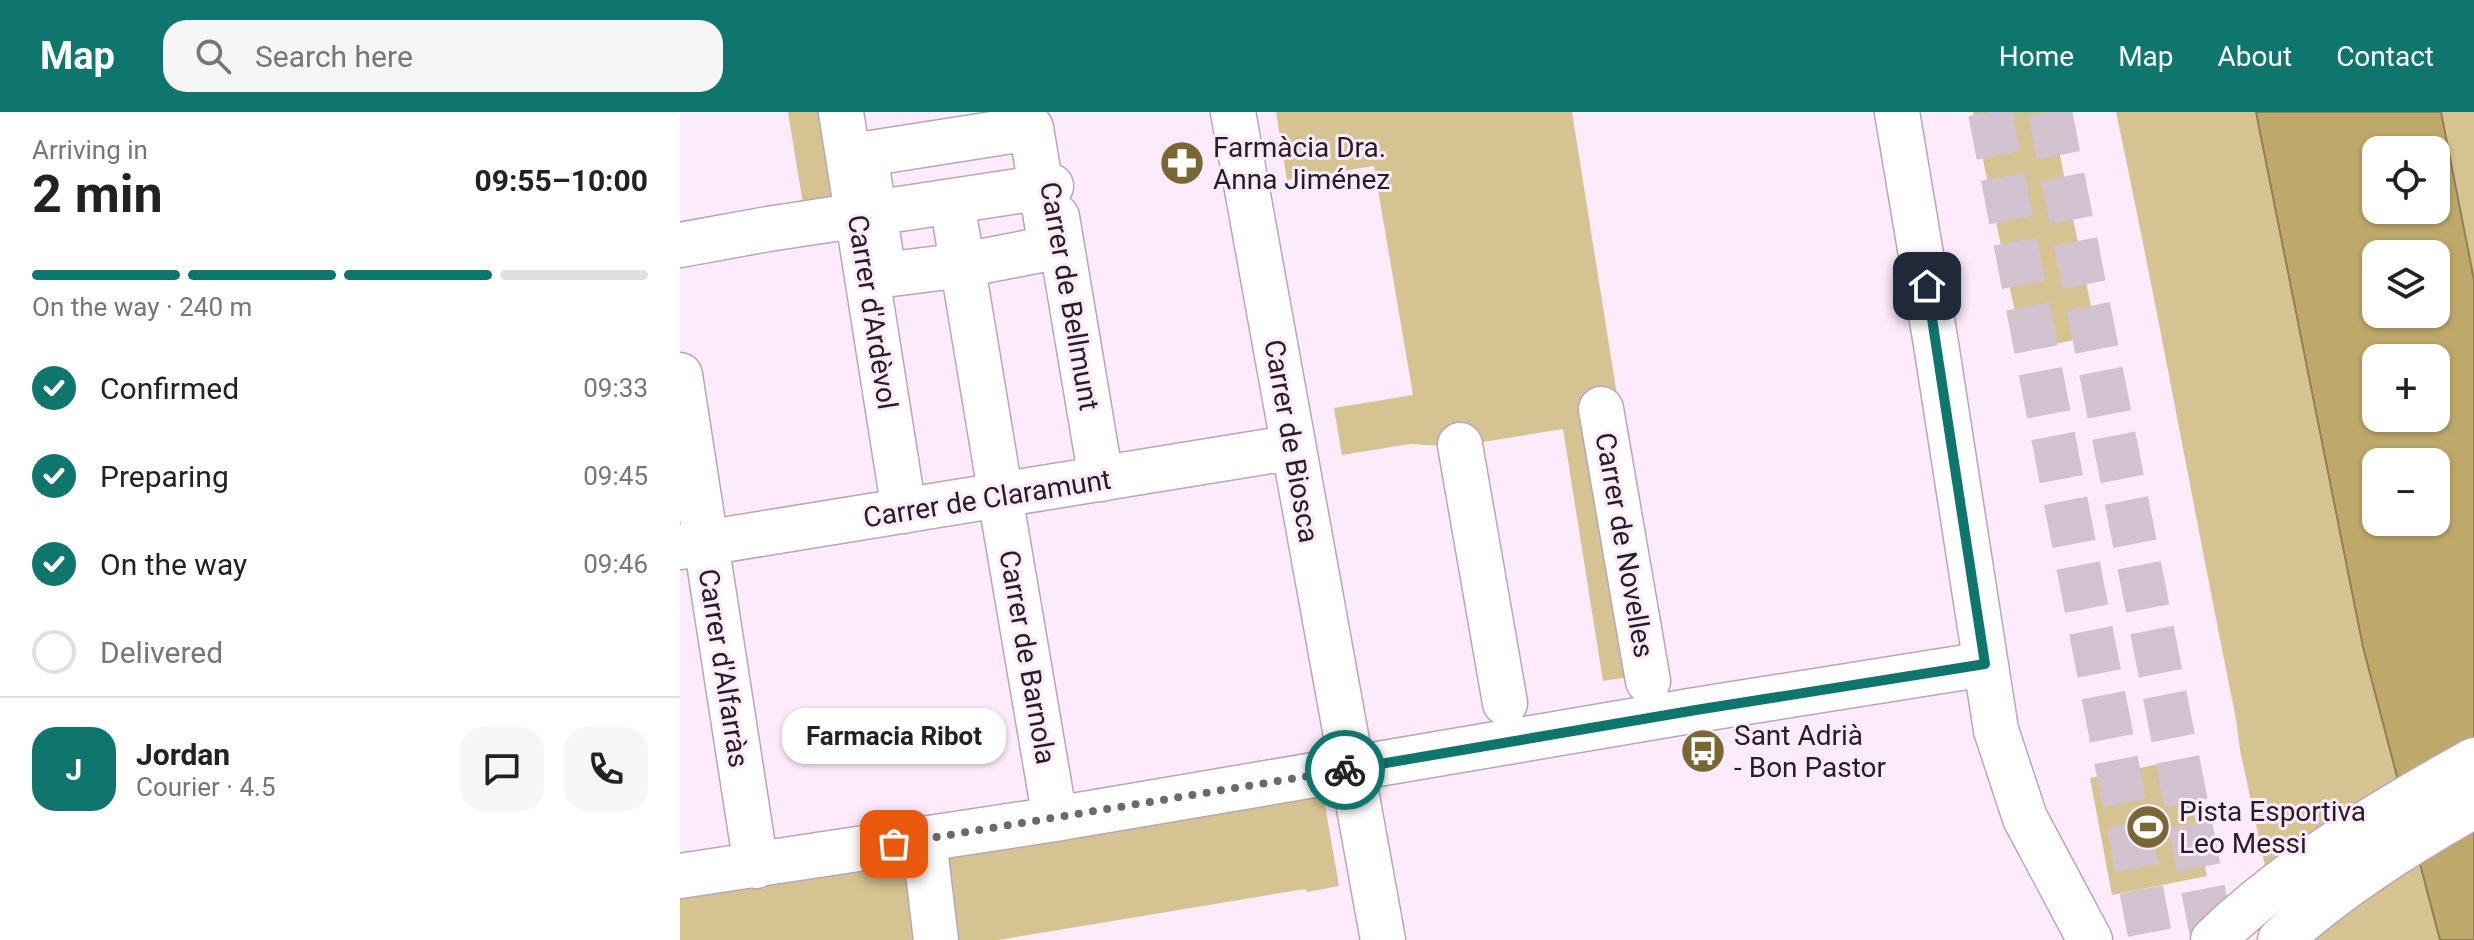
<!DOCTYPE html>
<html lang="en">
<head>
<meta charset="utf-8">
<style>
  body { margin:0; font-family:Roboto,sans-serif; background:#f6f6f6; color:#222; height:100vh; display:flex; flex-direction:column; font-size:30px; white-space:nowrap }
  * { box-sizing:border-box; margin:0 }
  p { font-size:26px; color:#767676 }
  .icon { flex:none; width:44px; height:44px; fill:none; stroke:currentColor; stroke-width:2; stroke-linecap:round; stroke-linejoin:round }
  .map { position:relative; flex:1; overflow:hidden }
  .drawer { display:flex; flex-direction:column; background:#fff; width:680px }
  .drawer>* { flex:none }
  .fabs { position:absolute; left:1682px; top:24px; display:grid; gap:16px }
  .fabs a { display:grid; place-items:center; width:88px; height:88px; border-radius:16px; background:#fff; box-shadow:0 2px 6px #0004; font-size:40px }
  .pin { position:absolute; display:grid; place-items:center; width:68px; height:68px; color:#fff; margin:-34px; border-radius:16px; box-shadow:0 4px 12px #0006 }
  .courier { position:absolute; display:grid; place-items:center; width:80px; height:80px; margin:-40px; border:6px solid #0f766e; border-radius:50%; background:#fff; color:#222; box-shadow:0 2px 10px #0007 }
  .bubble { position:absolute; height:56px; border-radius:24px; background:#fff; box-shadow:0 2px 6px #0004; font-size:26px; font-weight:700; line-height:56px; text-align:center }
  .overview em { font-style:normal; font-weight:700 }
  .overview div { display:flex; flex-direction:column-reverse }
  .overview { display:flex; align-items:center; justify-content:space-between; height:136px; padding:0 32px }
  h1 { font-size:52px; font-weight:700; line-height:60px }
  .bar { display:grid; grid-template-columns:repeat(4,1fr); gap:12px 8px; align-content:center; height:96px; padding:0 32px }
  .bar i { height:10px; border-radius:6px; background:#e0e0e0 }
  .bar .on { background:#0f766e }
  .bar p { grid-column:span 4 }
  .line { display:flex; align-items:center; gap:20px; padding:0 32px; border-top:2px solid #e0e0e0 }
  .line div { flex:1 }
  .round { display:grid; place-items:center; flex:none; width:84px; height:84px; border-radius:24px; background:#f6f6f6 }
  ol { padding:0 32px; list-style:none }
  li { display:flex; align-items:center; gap:24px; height:88px }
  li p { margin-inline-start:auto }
  li .icon { padding:8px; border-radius:50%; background:#0f766e; color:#fff; stroke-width:4 }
  li:last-child { color:#767676 }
  li i { width:44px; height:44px; border:4px solid #e0e0e0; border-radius:50% }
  header { display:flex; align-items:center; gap:48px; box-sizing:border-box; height:112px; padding:0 40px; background:#0f766e; color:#fff }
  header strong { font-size:38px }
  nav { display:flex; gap:44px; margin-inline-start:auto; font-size:28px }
  .search { width:560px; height:72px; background:#f6f6f6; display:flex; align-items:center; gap:20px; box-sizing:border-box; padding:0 28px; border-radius:24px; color:#767676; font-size:30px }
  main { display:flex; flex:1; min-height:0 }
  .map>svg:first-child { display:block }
  .green { fill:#d5c491 }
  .water { fill:#bea96a; stroke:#907f55; stroke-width:2; fill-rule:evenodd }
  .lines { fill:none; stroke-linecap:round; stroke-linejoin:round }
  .highway-tunnel { stroke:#d2c2d0; stroke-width:44; stroke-dasharray:44 22; stroke-linecap:butt }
  .minor-casing { stroke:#baa5b8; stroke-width:47 }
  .minor { stroke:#fff; stroke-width:44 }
  .done { stroke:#716670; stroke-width:8; stroke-dasharray:0 14.4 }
  .route { stroke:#0f766e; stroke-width:10 }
  .labels { text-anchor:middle; stroke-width:6; stroke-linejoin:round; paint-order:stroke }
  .poi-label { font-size:28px; fill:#261e25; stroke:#fdebfb; text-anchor:start }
  .street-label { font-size:28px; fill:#261e25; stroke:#fdebfb }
</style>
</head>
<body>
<header>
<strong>Map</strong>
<div class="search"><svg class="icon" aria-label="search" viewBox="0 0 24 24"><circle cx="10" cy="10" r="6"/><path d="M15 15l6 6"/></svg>Search here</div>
<nav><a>Home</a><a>Map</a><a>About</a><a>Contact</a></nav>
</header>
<main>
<section class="drawer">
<div class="overview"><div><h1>2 min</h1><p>Arriving in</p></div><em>09:55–10:00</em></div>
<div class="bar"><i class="on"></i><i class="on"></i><i class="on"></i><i></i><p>On the way · 240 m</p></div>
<ol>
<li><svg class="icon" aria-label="check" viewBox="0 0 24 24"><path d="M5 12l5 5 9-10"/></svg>Confirmed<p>09:33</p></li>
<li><svg class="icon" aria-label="check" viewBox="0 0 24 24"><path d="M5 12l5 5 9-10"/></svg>Preparing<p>09:45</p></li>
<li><svg class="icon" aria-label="check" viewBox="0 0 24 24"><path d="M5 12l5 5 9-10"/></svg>On the way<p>09:46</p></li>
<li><i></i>Delivered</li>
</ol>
<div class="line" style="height:144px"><b class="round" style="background:#0f766e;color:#fff">J</b><div><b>Jordan</b><p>Courier · 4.5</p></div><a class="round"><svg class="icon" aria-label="chat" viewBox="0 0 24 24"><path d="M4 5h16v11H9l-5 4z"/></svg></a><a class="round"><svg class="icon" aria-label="phone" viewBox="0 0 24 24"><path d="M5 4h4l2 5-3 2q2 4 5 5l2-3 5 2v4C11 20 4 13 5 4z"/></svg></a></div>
</section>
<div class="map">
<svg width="1794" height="828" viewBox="0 0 1794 828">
  <rect width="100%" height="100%" fill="#fdebfb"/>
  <!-- green -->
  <path class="green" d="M108,0H151L167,98L125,104Z
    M596,0H892L981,560L923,569L883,317L797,331L764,334L730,332L662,343L654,296L733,283L694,54L607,68Z
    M1293,0H1371L1417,223L1343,239Z
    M1436,0H1576L1683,535L1760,828H1601L1560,638L1556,607C1515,405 1479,202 1436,0Z
    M1761,0H1794V168Z
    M1504,647L1527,764L1432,783L1410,666Z
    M643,682L659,774L627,780L625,777L318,828H0V787Z"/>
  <!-- water -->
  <path class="water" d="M1576,0H1761L1794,168V828H1760L1683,535ZM1696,38H1756V98H1696ZM1696,142H1756V202H1696ZM1696,246H1756V306H1696ZM1696,350H1756V410H1696Z"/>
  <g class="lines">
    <!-- highway-tunnel -->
    <path class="highway-tunnel" d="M1310,0L1471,828
      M1370,0L1533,828"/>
    <!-- minor casing -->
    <g class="minor-casing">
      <path id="minor" d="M161,0L224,399
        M553,0L703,828
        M1217,0L1256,232L1316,618L1345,706L1410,828
        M351,16L371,136L283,153L204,163L185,42Z
        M272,90L319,373
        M377,105L421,367
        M0,133L88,117L371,74
        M0,263L76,754
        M921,297L968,569
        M780,333L825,591
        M320,384L375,707
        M0,435L590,339L614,338
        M244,728L256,828
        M0,764L375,707L1016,598L1305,552
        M1533,828C1607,756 1704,698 1794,648
        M1600,828C1659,775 1725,733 1794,694"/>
    </g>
    <!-- minor -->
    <use href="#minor" class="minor"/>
  </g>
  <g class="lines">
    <!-- done -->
    <path class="done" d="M214,732L665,658"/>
    <!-- route -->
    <path class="route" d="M665,658L1016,598L1305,552L1247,174"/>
  </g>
  <!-- icons -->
  <defs>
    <g id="pharmacy-disc" transform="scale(2.3)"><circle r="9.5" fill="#796836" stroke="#fdebfb"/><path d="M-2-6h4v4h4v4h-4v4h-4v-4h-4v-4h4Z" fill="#fff"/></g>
    <g id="bus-disc" transform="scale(2.3)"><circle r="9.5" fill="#796836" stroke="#fdebfb"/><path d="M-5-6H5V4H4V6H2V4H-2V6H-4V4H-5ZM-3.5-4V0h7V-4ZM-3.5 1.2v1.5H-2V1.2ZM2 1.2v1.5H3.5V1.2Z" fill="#fff"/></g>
    <g id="stadium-disc" transform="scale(2.3)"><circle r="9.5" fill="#796836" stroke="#fdebfb"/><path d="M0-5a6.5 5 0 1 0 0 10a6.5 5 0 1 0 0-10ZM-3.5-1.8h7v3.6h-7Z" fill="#fff"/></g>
  </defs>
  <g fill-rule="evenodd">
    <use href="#pharmacy-disc" x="502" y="51"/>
    <use href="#bus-disc" x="1023" y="639"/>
    <use href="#stadium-disc" x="1468" y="715"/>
  </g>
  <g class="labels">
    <!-- poi labels -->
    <g class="poi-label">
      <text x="533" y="45">Farmàcia Dra.<tspan x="533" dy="32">Anna Jiménez</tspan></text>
      <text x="1054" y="633">Sant Adrià<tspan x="1054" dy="32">- Bon Pastor</tspan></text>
      <text x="1499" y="709">Pista Esportiva<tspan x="1499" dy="32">Leo Messi</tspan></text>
    </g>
    <!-- street labels -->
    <g class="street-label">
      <text transform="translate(390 184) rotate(80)" y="10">Carrer de Bellmunt</text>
      <text transform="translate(193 200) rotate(81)" y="10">Carrer d'Ardèvol</text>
      <text transform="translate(612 329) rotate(80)" y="10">Carrer de Biosca</text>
      <text transform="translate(307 386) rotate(-9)" y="10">Carrer de Claramunt</text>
      <text transform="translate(945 433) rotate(80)" y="10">Carrer de Novelles</text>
      <text transform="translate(348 545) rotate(80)" y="10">Carrer de Barnola</text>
      <text transform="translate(44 556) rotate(81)" y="10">Carrer d'Alfarràs</text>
    </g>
  </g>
</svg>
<div class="fabs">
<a><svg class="icon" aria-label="locate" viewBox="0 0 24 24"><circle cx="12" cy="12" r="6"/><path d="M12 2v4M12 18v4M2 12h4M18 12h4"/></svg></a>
<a><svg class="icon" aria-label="layers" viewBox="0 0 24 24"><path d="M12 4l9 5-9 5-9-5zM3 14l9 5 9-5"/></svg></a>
<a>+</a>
<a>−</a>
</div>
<div class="pin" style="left:214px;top:732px;background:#ea580c"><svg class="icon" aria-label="bag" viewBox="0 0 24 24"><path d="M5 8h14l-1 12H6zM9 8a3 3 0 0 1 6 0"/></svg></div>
<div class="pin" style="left:1247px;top:174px;background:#1f2937"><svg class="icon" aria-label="home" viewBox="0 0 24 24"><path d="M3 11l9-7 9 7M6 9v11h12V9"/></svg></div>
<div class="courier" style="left:665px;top:658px"><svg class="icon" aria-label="bike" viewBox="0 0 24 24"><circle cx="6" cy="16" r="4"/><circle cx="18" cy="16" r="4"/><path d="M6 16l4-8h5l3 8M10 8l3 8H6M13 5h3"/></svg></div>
<div class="bubble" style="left:102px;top:596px;width:224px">Farmacia Ribot</div>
</div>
</main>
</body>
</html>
